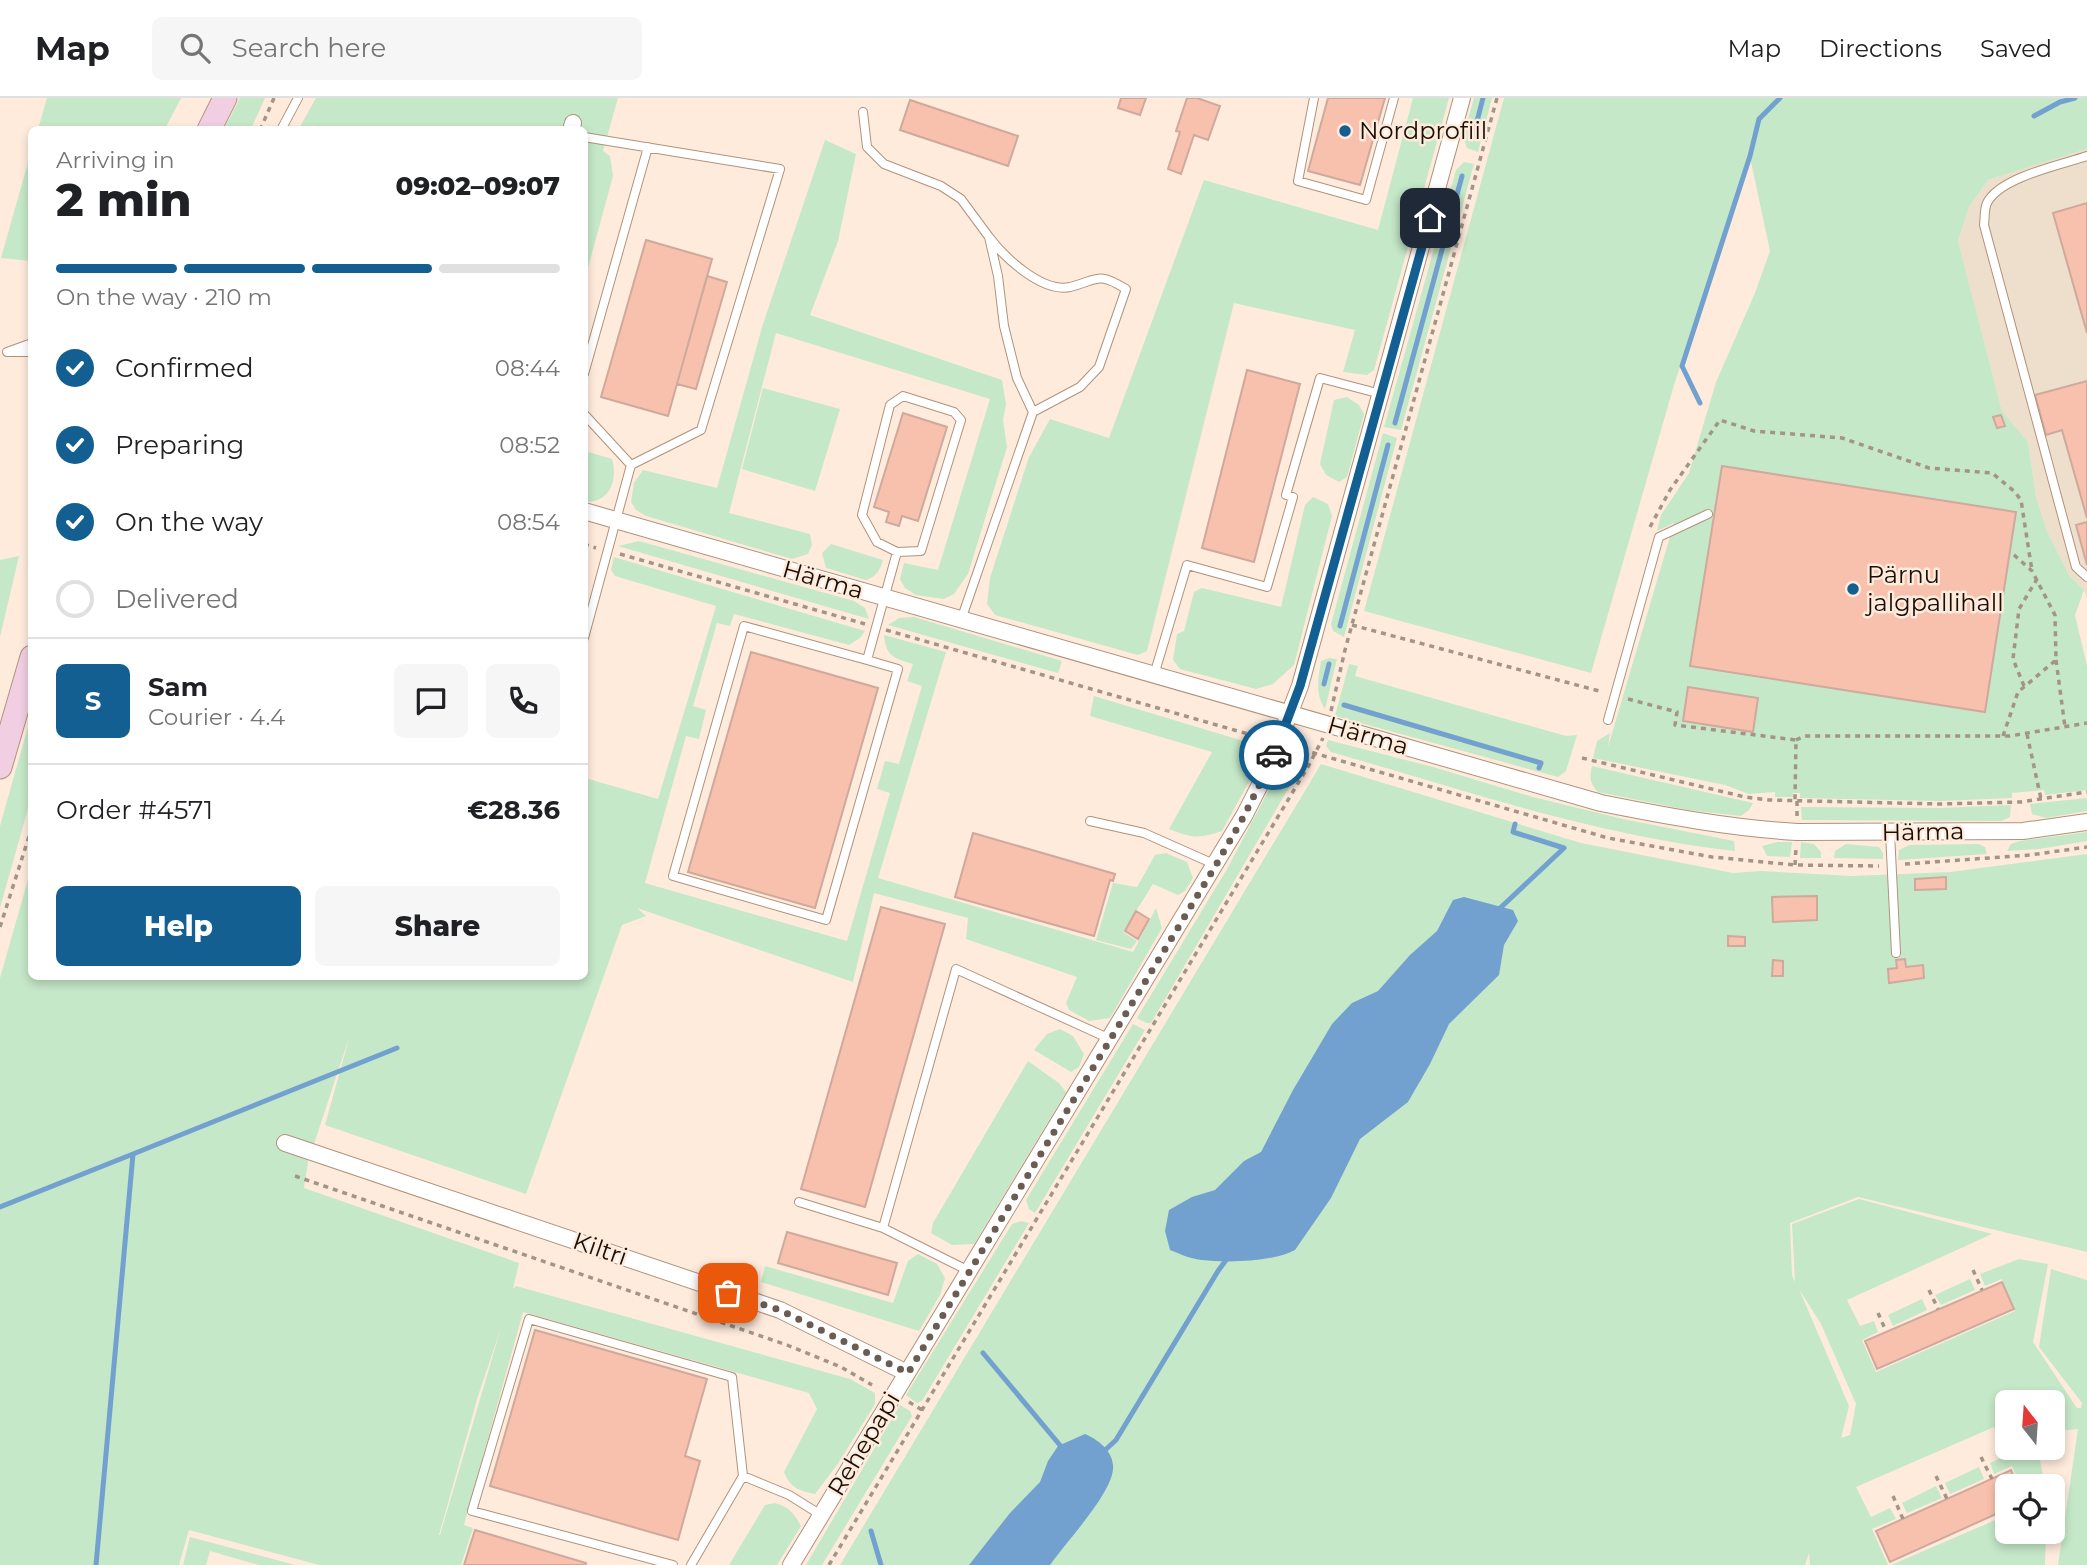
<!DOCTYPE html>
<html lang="en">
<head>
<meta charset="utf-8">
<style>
  body { margin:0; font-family:Montserrat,sans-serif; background:#f6f6f6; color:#202124; height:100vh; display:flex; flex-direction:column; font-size:26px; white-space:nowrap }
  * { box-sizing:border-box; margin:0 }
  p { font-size:23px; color:#757577 }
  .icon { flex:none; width:38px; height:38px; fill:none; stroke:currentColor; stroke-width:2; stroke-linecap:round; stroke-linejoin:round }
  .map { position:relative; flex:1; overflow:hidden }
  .panel { position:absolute; left:28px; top:28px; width:560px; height:854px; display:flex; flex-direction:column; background:#fff; border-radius:10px; box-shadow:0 4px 10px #0003 }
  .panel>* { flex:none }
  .needle { width:46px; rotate:343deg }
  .fabs { position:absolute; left:1995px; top:1292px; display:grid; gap:14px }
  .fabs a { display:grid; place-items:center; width:70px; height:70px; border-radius:10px; background:#fff; box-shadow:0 4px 10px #0003; font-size:35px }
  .pin { position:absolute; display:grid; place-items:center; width:60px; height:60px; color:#fff; margin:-30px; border-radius:14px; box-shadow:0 4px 10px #0006 }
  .courier { position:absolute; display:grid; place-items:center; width:70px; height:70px; margin:-35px; border:5px solid #135f92; border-radius:50%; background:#fff; color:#222; box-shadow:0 2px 9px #0007 }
  .summary em { font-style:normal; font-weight:800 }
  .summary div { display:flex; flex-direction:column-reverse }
  .summary { display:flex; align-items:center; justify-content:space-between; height:119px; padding:0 28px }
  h1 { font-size:46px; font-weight:800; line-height:52px }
  .bar { display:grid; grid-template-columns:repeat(4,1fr); gap:10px 7px; align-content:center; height:84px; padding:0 28px }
  .bar i { height:9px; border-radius:5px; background:#e0e0e0 }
  .bar .on { background:#135f92 }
  .bar p { grid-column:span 4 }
  .line { display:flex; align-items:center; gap:18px; padding:0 28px; border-top:2px solid #e0e0e0 }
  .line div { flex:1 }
  .round { display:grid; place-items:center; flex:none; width:74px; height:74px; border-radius:10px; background:#f6f6f6 }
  ol { padding:0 28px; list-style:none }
  li { display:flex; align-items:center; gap:21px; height:77px }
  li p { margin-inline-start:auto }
  li .icon { padding:7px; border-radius:50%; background:#135f92; color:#fff; stroke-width:4 }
  li:last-child { color:#757577 }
  li i { width:38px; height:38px; border:4px solid #e0e0e0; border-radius:50% }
  .button { display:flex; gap:14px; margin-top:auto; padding:14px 28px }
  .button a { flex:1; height:80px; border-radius:10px; background:#135f92; color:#fff; font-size:28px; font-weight:800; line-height:80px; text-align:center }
  .button a+a { background:#f6f6f6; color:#202124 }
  header { display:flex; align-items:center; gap:42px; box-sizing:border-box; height:98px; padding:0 35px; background:#fff; border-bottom:2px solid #e0e0e0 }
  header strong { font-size:33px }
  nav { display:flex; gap:38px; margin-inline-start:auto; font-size:24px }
  .search { width:490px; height:63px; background:#f6f6f6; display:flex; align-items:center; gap:18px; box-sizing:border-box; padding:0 24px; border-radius:10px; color:#757577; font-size:26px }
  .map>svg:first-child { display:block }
  .commercial { fill:#eedecc }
  .green { fill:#c5e8c8; fill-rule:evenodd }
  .water { fill:#72a1cf }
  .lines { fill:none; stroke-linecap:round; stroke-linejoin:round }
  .stream { stroke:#72a1cf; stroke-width:5 }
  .building { fill:#f7c1ae; stroke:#cea99c; stroke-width:2 }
  .lane-casing { stroke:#b0927c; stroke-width:10 }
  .street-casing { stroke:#b0927c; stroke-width:18 }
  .secondary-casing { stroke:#b0927c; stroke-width:25 }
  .path { stroke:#a49487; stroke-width:3.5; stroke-dasharray:5 5; stroke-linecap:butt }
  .lane { stroke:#fff; stroke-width:8 }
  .street { stroke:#fff; stroke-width:16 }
  .secondary { stroke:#f1cee1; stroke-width:23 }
  .done { stroke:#6a5c52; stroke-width:7; stroke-dasharray:0 12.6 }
  .route { stroke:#135f92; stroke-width:9 }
  .poi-dot { fill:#135f92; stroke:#feebdc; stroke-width:2.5 }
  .labels { text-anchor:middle; stroke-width:5; stroke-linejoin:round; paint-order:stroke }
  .poi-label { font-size:24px; fill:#1a0f07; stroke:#feebdc; text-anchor:start }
  .street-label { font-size:24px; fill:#1a0f07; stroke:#feebdc }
</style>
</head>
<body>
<header>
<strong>Map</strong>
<div class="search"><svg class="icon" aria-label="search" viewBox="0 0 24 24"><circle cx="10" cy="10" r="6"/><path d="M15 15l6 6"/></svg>Search here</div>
<nav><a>Map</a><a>Directions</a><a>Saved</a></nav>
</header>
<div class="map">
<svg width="2087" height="1467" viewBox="0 0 2087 1467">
  <rect width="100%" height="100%" fill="#feebdc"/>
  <!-- commercial -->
  <path class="commercial" d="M2087,51V501L2084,492L2069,477L2047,433L2036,399L2028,344L2002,313L1958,143L1969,109L1988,82Z"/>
  <!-- green -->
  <path class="green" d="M47,0H181L165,31H38Z
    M240,0H265L251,31H224Z
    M316,0H618L603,53L610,58L613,78L585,181L584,32H298Z
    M1413,0H1449L1374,272L1367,277L1343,274L1355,232L1234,205L1147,553L1138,557L995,517L987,506L990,480L1029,359L1050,321L1109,340L1204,82L1378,132Z
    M1474,0H1492L1478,54L1467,50L1463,39Z
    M1504,0H2087V51L1988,82L1969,109L1958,143L2002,313L2028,344L2036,399L2047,433L2069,477L2084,492L2075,517L2087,568V692L2045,697L2044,692L2012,695V700L1940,703L1800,700V695H1793V699H1775V694L1749,696L1725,687L1593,660L1597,643L1610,635L1608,649L1674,425L1657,433L1661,417L1689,375L1716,284L1755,195L1770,153L1750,59L1674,287L1591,575L1364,513Z
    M825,42L856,56L838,143L810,217L1002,282L1006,306L1003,322L1007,349L968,476L954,496L944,501L916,497L905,490L900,481L904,465L938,472L990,301L776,235L729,415L810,436L812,447L808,456L792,461L646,418L636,412L631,404L634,385L643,372L717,390L763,226Z
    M31,54V163L1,160Z
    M1464,64L1474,66L1401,332L1384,329L1456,72Z
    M763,290L840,311L815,393L742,371Z
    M1347,299L1359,307L1364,316L1347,379L1339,384L1326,377L1320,366L1334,302Z
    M1383,335L1397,340L1344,539L1333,533L1331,526Z
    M585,353L612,361C618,381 610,406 585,403Z
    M1313,399L1328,406L1332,418L1294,567L1273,586L1256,591L1180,571L1173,562L1177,536L1184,533L1194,494L1202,490L1281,509L1305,407Z
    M639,443L854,503L865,510L869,521L618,448Z
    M831,446L883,462C880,472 876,479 866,482L826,470L822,455Z
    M19,458L0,539V462Z
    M614,459L865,533L860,540L849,547L734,516L730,528L717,525L693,608L706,612L699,641L686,638L645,785L847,843L890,695L877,691L885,663L899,666L922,588L907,583L913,566C894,560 886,559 884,537L946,554L878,780L1133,854L1156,810L1162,830L1110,920L1089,923L1069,912L1066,905L1077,879L966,841L968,820L874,795L853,884L637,810L646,818L622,827L526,1096L325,1027L350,937L308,1064L304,1090L519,1165L513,1191L516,1188L850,1281L875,1295V1306L837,1367L815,1396C800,1393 790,1390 784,1374L817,1311L809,1295L523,1214L464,1427L473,1430L461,1467H319L189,1432L179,1467H0V880L31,771L32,878H584L585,680L658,701L716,508L615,478L611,472ZM501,1230L440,1437H439L478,1298Z
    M914,519L1062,563L1058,575L888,527L899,520Z
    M1329,560L1337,561L1325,611C1315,595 1318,582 1321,563Z
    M1349,566L1358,568L1355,578L1566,638L1577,637L1566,673L1558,679L1335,618Z
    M1094,598L1260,648L1256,671L1222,733C1198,741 1192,740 1169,731L1212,654L1090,618Z
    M31,618V700L0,810V728Z
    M1328,642L1433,669L1533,699L1623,721L1734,743L1735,753C1597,738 1464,692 1331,654L1326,648Z
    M1289,654L1303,658L1304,664L1151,925H1146L1137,920L1227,771Z
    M1321,666L1581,745L1733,775L1761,773L1852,778L1950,774L2087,756V1154L1858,1099L1790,1125L1792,1177L1795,1184L1792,1126L1859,1101L1992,1136L1847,1202L1860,1228L1874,1223L1878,1234L1862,1242L1876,1274L2015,1213L2002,1181L1985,1188L1980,1176L2019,1161L2048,1166L2033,1244L2077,1310H2081L2082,1305L2039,1249L2051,1171L2087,1182V1467H2058L2078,1331L2053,1334V1304H2007V1341L1998,1339L1994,1329L1856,1389L1871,1419L1890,1410L1896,1421L1872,1431L1888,1467H1810L1809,1455L1805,1467H840ZM1799,1191L1821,1226L1856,1306L1850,1337L1841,1340L1849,1308Z
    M1592,668L1753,705L1749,712L1741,718L1688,712L1598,694C1590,686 1589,679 1592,668Z
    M2087,700V713L2046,720L2032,716L2030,706Z
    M2011,707L2010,719L2001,723L1802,722L1801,709L1940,710Z
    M2087,734V743L2039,751L2007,753L2011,746L2020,743Z
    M1777,744H1792L1790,759L1767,758L1762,748Z
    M1801,744L1814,746L1821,754V760H1800Z
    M1846,746L1879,749L1883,755V761L1834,760L1835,753Z
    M1979,746L1985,749L1987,756L1898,762L1899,752L1909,747Z
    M1166,755L1187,764L1193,780L1185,793L1178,797L1153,786L1123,834L1137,843L1131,851L1096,842L1113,785L1137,789L1155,757Z
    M1133,926L1145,932L1035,1115L1029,1111L1026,1102Z
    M1060,931L1073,938L1084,956L1079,969L1071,974L1034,952L1047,936Z
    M1028,963L1059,985L1066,994L974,1146L952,1147L931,1135L933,1125Z
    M1021,1123L1029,1125L922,1303L917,1305L906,1297L1012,1126Z
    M918,1156L937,1166L945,1180L940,1197L919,1233L761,1184L765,1168L893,1205L908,1163Z
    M1970,1181L1975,1192L1941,1207L1935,1197Z
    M1922,1201L1927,1212L1893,1228L1888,1217Z
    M900,1307L910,1313L912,1318L822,1467H806Z
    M2038,1353L2045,1388H2021L2012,1368L1994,1376L1990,1365L2012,1355Z
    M1979,1369L1984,1381L1950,1396L1945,1385Z
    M1936,1388L1942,1400L1907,1415L1902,1405Z
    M775,1405C789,1409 794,1415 801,1428L777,1467H729L765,1407Z
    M2007,1417V1433H2046L2045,1467H1891Z
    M190,1439L295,1467H259L210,1453L206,1467H183Z"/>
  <!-- water -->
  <path class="water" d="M1464,799L1513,812L1518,823L1504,847L1499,877L1449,926L1430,966L1408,1004L1360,1041L1331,1100L1295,1152C1273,1164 1227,1165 1202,1162C1191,1161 1180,1156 1170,1152L1165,1133L1169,1112L1192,1099L1215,1092L1244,1063L1261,1054L1293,992L1332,926L1352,905L1378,893L1410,857L1437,833L1453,802Z
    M1085,1336C1097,1341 1112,1352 1113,1367C1116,1392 1065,1445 1050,1467H969L1010,1415L1040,1384L1048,1363L1058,1348Z"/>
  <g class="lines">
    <!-- stream -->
    <path class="stream" d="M2034,18L2060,4L2075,0
      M1473,39L1483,0
      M1700,305L1682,268L1750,58L1759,21L1780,0
      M1395,325L1462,78
      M1340,528L1388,347
      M1324,586L1329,566
      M1344,607L1541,665L1539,670
      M1496,814L1564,750L1513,734L1515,726
      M0,1109L133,1056
      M983,1255L1064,1352
      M1102,1355L1116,1342L1218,1173L1229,1158
      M871,1433L881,1467
      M96,1467L133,1056L397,950"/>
  </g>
  <!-- building -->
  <path class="building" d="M1121,0H1146L1140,17L1118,10Z
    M1187,0H1197L1220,8L1208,42L1194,37L1181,76L1168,71L1180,34L1176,33Z
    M1328,0H1385L1360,87L1308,73Z
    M910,2L1018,38L1008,68L900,32Z
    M2087,105V235L2053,115Z
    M646,142L712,161L668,318L601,299Z
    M707,178L727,184L696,291L677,286Z
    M1247,272L1300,286L1254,464L1202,450Z
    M2087,283V420L2062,332L2046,337L2035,297Z
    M903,315L947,329L918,423L902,418L899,428L886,424L889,414L874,409Z
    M2001,317L2005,328L1997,330L1993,319Z
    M1722,368L2016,414L1985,614L1690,568Z
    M2087,424V467L2076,427Z
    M751,554L878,590L815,810L688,774Z
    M1688,589L1758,600L1753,634L1683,623Z
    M973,735L1115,776L1113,783L1110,782L1094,838L955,799Z
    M1946,779V791L1915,792V781Z
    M1817,798V822L1773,824L1772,799Z
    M881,809L945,826L865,1109L801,1091Z
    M1136,813L1149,821L1138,841L1125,833Z
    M1728,838L1745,839V848H1728Z
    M1905,861L1906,869L1923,867L1924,880L1889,885L1888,871L1897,870L1896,862Z
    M1773,862L1783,863V878H1772Z
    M787,1134L897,1165L888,1197L778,1165Z
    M2002,1184L2014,1211L1877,1271L1865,1243Z
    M535,1232L707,1281L685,1358L700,1363L678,1442L490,1388Z
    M2011,1372L2018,1388H2007V1411L1890,1464L1876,1433Z
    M475,1432L586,1465V1467H464Z"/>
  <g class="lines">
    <!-- lane casing -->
    <g class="lane-casing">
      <path id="lane" d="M1314,0L1298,83L1366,102L1394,0
        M863,14L867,49L884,66L941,88L961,101L989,139L998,178L1004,228L1017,280L1033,314L1080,289L1099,269L1126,191C1097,173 1098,182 1070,189C1042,195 1004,159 989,139
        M281,32L298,0
        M584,39L780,71L701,332L631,367L584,540
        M2087,58C2061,67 2000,79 1987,105C1984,111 1985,120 1984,127L2076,469L2087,479
        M32,245L7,254H32
        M584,276L648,49
        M584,316L631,367
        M961,522L1033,314
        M867,562L744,528L673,778L826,822L898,571L867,562L897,454L921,453L961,322L954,314L903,298L890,307L862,417L877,444L897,454
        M1154,577L1187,467L1267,489L1293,399L1286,397L1320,280L1381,296
        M1608,622L1659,439L1708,416
        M1090,723L1144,735L1216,767
        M1890,735L1896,855
        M799,1104L883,1130L956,871L1110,941
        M883,1130L969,1173
        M743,1378L789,1397L821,1417
        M673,1467L472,1413L529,1221L732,1279L743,1378L691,1467"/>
    </g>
    <!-- street casing -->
    <g class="street-casing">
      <path id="street" d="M571,32L573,25
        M584,413L1601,705C1666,718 1730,730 1797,734L2023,733L2087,724
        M285,1045L780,1212L907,1275
        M791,1467L1244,718L1267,673L1300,588L1462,0"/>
    </g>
    <!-- secondary casing -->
    <g class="secondary-casing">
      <path id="secondary" d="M209,32L225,0
        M0,669L32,559"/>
    </g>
    <!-- path -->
    <path class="path" d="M260,32L274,0
      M1650,429L1670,392L1720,322L1754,333L1842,340L1929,370L1992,375L2014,393L2021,402L2032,473
      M584,446L596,450
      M620,456L865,526
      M1352,527L1603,594
      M886,532L1262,640
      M2056,562L2065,629
      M2024,588L2013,561L2019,511L2037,481
      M1628,601L1677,614L1675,627L1796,642L1795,702
      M1331,613L1345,552L1497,0
      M2027,636L2041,701
      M2003,638L2018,594L2056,562L2055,517L2032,473L2013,456
      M1796,642L1805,638H2010L2087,625
      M1293,649L1608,740L1712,759L1795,767L1879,768
      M1582,660L1745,699L1769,702L1939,706L2021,704L2087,694
      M1797,718V703
      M1905,766L2030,757L2087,749
      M1795,767L1796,750
      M0,829L32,729
      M295,1078L787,1247L841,1269L872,1287
      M1973,1172L1982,1192
      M1929,1192L1938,1211
      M1878,1215L1886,1233
      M909,1304L922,1312
      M1981,1359L1992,1381
      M1936,1378L1947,1401
      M1893,1398L1903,1421
      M829,1467L1309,667L1323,640"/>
    <!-- lane -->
    <use href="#lane" class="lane"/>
    <!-- street -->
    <use href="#street" class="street"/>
    <!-- secondary -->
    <use href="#secondary" class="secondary"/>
  </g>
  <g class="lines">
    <!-- done -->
    <path class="done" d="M728,1195L780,1212L908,1275L1216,767L1244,718L1274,657"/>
    <!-- route -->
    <path class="route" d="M1274,657L1300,588L1430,120"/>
  </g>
  <!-- markers -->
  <g class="poi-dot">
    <circle cx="1345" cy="33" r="7"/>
    <circle cx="1853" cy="491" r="7"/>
  </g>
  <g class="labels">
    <!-- poi labels -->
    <g class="poi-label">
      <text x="1359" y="41">Nordprofiil</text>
      <text x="1867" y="485">Pärnu<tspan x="1867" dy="28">jalgpallihall</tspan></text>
    </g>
    <!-- street labels -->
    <g class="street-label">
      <text transform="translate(823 482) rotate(16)" y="8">Härma</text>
      <text transform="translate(1368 638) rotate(16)" y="8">Härma</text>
      <text transform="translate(1923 734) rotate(-1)" y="8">Härma</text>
      <text transform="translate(600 1151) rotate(19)" y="8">Kiltri</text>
      <text transform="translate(864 1346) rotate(-59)" y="8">Rehepapi</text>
    </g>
  </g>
</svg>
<div class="fabs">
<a><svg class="needle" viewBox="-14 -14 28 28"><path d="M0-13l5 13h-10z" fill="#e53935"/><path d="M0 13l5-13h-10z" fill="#757577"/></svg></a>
<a><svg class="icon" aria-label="locate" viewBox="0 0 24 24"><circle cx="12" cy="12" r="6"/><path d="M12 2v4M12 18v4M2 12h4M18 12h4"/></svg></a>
</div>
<div class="pin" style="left:728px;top:1195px;background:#ea580c"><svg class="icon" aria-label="bag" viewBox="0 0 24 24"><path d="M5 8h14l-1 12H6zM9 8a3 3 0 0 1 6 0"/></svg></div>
<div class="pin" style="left:1430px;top:120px;background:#1f2937"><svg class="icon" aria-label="home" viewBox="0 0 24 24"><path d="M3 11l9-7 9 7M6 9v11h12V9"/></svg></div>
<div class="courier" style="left:1274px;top:657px"><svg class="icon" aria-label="car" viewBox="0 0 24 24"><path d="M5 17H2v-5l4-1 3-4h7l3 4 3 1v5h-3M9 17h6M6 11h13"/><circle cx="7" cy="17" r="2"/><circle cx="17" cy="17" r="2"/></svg></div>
<section class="panel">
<div class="summary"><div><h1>2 min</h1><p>Arriving in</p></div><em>09:02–09:07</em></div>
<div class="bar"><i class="on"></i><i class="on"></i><i class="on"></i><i></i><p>On the way · 210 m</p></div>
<ol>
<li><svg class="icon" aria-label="check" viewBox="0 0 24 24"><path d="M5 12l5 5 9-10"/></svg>Confirmed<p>08:44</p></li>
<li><svg class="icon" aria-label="check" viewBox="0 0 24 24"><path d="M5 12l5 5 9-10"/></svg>Preparing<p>08:52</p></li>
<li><svg class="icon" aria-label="check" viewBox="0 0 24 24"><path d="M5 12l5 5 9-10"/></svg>On the way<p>08:54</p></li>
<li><i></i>Delivered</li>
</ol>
<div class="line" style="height:126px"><b class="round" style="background:#135f92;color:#fff">S</b><div><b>Sam</b><p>Courier · 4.4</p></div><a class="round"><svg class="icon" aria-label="chat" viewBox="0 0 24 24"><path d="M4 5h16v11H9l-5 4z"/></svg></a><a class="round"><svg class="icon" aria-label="phone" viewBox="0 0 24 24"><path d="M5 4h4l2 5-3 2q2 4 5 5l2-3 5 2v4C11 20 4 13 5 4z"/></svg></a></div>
<div class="line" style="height:91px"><div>Order #4571</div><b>€28.36</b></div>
<div class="button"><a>Help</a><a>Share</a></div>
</section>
</div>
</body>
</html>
